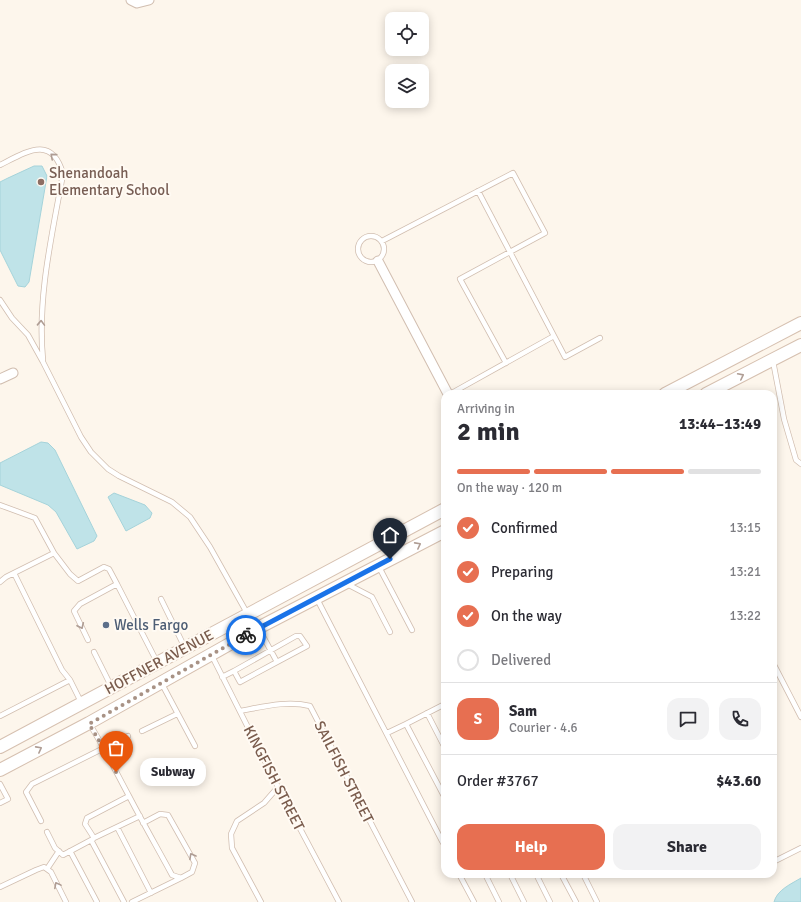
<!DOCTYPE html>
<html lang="en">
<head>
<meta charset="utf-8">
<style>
  body { margin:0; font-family:Signika,sans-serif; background:#f2f2f3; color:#2b2b33; height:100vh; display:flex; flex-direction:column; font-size:15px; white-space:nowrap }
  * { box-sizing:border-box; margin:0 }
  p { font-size:13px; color:#7c7c81 }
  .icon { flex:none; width:22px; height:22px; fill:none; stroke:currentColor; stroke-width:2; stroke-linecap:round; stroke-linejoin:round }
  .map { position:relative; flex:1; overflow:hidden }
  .side { position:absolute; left:441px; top:390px; width:336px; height:488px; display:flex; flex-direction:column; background:#fff; border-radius:12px; box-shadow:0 2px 10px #0003 }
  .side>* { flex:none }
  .tools { position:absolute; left:385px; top:12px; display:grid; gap:8px }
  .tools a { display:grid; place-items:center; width:44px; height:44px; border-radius:8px; background:#fff; box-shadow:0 2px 10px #0003; font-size:20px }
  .pin { position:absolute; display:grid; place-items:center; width:34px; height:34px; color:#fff; margin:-41px -17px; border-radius:50% 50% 50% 0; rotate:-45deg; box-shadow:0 0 4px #0007 }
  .pin .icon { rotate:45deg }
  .courier { position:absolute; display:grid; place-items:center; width:40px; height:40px; margin:-20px; border:3px solid #1a73e8; border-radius:50%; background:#fff; color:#222; box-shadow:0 1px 5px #0007 }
  .bubble { position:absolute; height:28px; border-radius:12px; background:#fff; box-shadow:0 2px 10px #0003; font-size:13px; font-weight:700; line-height:28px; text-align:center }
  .head em { font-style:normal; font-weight:700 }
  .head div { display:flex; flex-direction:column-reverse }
  .head { display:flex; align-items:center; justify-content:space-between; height:68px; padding:0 16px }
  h1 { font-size:26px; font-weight:700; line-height:30px }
  .bar { display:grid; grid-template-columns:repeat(4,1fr); gap:6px 4px; align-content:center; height:48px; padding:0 16px }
  .bar i { height:5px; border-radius:3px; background:#e1e1e2 }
  .bar .active { background:#e76f51 }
  .bar p { grid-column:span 4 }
  .line { display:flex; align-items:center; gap:10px; padding:0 16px; border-top:1px solid #e1e1e2 }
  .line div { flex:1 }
  .round { display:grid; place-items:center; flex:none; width:42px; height:42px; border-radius:12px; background:#f2f2f3 }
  ol { padding:0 16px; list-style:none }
  li { display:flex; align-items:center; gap:12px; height:44px }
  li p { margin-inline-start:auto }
  li .icon { padding:4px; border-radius:50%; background:#e76f51; color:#fff; stroke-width:4 }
  li:last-child { color:#7c7c81 }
  li i { width:22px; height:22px; border:2px solid #e1e1e2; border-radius:50% }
  .cta { display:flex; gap:8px; margin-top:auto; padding:8px 16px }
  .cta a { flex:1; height:46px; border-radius:12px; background:#e76f51; color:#fff; font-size:16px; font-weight:700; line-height:46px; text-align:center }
  .cta a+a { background:#f2f2f3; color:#2b2b33 }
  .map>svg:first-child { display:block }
  .water { fill:#bfe3e8; stroke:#a5d3da }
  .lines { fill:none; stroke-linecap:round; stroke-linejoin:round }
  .service-casing { stroke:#d1beb0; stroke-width:6 }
  .minor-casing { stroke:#d1beb0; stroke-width:11 }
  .secondary-casing { stroke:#d6c0b0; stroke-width:14 }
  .service { stroke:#fff; stroke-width:4.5 }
  .minor { stroke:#fff; stroke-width:9 }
  .secondary { stroke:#fff; stroke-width:12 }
  .oneway { stroke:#af9d94 }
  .done { stroke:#a89285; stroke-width:4; stroke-dasharray:0 7.2 }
  .route { stroke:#1a73e8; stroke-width:5 }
  .education-dot { fill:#8d6e63; stroke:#fffaf3; stroke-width:1.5 }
  .service-dot { fill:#5c6f8a; stroke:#fffaf3; stroke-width:1.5 }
  .labels { text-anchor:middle; stroke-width:4; stroke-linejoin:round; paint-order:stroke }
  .education-label { font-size:15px; fill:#785e54; stroke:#fffaf3; text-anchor:start }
  .service-label { font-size:15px; fill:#4e5e75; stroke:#fffaf3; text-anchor:start }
  .street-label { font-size:15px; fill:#7a5c4d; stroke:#fffaf3 }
</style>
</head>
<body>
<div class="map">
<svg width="801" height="902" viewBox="0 0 801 902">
  <rect width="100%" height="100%" fill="#fdf6ec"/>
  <!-- water -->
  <path class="water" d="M34,166H42L47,176L29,282L25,287L18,286L0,250V182L8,178Z
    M41,442L48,443L55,450L97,536L94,541L77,549L56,512L48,505L0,485V463Z
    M114,493L145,505L152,513L150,518L126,531L108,497Z
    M801,878V902H774C777,890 791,884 801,878Z"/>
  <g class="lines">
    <!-- service casing -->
    <g class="service-casing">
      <path id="service" d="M0,165C26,152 52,134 63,174C52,235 37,298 43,360
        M478,191L565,357L600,338
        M358 249a13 13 0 1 1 26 0a13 13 0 1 1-26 0Z
        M382,241L513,173L545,233L460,279L506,363
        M0,300L12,318L28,335L43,362L81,437L91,452L108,469L119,476L172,502L190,517L210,547L247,613
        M773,361L784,419L796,460L801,464
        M450,394L554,336
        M0,505L35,518L54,553L14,573
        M54,553L70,574L78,581L104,567L109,569L117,584
        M379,567L412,630
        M0,582L6,577L14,573L62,670L70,680L81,702
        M347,584L372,597L390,632
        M161,599L185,648
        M317,599L442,841
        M88,640L74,611L80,604L117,584L157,662
        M94,652L111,686
        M212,656L278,787L339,902
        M773,663L801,717
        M234,671L296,636H300L307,646L277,662
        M222,677L234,671L240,682L277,662L259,629
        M162,684L195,746
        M240,711C262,707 287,700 310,706L412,902
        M427,713L445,748
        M0,716L70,680
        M89,723C104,747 116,772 129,796C143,823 158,849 172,875L181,878L192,872L195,863L168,815L160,814L143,823
        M406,724L445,704
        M142,731L177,714
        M387,733L406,724L445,798
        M0,784L8,799L0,803
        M129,796L87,818L85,824L94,838L140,816
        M41,821L26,792L32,784L128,736
        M117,827L151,893
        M47,832L55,848L63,855L93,839
        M445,839L442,841L445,846
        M91,840L124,902
        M70,851L97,902
        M773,862L801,848
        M47,869L59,851
        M459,874L474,902
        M485,874L499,902
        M510,874L524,902
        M536,874L550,902
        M561,874L576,902
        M583,874L597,902
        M0,887L36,870L44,867L51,872L66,902
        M132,902L181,878
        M261,902L232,848L231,834L237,821L264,803L278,787"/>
    </g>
    <!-- minor casing -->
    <g class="minor-casing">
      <path id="minor" d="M131,0L137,3L149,0
        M378,261L448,394
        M0,379L13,373"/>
    </g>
    <!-- secondary casing -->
    <g class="secondary-casing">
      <path id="secondary" d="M665,394L801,323
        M706,394L801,345
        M0,747L445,509
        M0,770L89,723L258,628L445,531"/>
    </g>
    <!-- service -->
    <use href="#service" class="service"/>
    <!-- minor -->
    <use href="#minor" class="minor"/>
    <!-- secondary -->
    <use href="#secondary" class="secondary"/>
  </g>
  <!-- one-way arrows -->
  <defs><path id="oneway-chevron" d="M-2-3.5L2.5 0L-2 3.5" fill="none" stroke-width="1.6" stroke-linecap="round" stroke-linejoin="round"/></defs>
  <g class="oneway">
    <use href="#oneway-chevron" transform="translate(53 156) rotate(-139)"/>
    <use href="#oneway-chevron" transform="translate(41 323) rotate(-88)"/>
    <use href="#oneway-chevron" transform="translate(741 376) rotate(-27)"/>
    <use href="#oneway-chevron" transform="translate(418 545) rotate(-28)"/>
    <use href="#oneway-chevron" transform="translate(81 626) rotate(65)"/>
    <use href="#oneway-chevron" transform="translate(39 749) rotate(-28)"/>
    <use href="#oneway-chevron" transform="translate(192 856) rotate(-119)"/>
    <use href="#oneway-chevron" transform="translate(57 885) rotate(-118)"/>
  </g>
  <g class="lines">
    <!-- done -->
    <path class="done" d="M116,772L97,737L89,724L246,635"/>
    <!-- route -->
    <path class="route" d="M246,635L390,559"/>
  </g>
  <!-- markers -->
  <circle class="education-dot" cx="41" cy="182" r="4"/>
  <circle class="service-dot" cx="106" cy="625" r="4"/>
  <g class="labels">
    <!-- education labels -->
    <g class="education-label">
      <text x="49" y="178">Shenandoah<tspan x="49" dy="17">Elementary School</tspan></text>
    </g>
    <!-- service labels -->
    <g class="service-label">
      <text x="114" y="630">Wells Fargo</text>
    </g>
    <!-- street labels -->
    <g class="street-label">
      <text transform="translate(159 662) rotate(-28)" y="5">HOFFNER AVENUE</text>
      <text transform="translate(344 772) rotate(63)" y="5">SAILFISH STREET</text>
      <text transform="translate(274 778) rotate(63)" y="5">KINGFISH STREET</text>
    </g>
  </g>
</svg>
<div class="tools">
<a><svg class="icon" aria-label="locate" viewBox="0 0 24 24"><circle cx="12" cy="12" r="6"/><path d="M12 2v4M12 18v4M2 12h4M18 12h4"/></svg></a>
<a><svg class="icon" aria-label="layers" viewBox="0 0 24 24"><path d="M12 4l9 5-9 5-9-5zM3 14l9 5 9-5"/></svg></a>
</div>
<div class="pin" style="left:116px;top:772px;background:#ea580c"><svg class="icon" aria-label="bag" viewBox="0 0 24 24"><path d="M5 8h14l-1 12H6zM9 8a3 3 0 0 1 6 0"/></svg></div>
<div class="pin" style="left:390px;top:559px;background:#1f2937"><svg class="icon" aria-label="home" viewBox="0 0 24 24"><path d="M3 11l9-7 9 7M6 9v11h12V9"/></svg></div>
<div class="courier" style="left:246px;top:635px"><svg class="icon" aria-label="bike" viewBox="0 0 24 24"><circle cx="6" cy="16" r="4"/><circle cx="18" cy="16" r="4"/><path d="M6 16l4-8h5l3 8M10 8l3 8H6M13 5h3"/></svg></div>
<div class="bubble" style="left:140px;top:758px;width:66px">Subway</div>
<section class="side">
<div class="head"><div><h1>2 min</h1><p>Arriving in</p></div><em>13:44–13:49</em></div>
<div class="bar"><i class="active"></i><i class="active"></i><i class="active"></i><i></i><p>On the way · 120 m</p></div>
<ol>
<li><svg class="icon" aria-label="check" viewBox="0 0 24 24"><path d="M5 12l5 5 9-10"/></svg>Confirmed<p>13:15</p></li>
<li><svg class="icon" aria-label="check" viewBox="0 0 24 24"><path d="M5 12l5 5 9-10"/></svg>Preparing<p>13:21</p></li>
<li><svg class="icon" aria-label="check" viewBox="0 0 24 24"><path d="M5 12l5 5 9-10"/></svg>On the way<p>13:22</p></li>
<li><i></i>Delivered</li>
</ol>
<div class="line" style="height:72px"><b class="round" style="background:#e76f51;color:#fff">S</b><div><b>Sam</b><p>Courier · 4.6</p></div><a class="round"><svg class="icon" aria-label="chat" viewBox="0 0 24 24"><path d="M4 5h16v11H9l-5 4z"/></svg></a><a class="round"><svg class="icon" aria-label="phone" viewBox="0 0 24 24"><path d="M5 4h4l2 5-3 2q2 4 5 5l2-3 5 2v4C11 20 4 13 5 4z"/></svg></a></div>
<div class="line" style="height:52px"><div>Order #3767</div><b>$43.60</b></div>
<div class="cta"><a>Help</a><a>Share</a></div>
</section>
</div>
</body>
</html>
